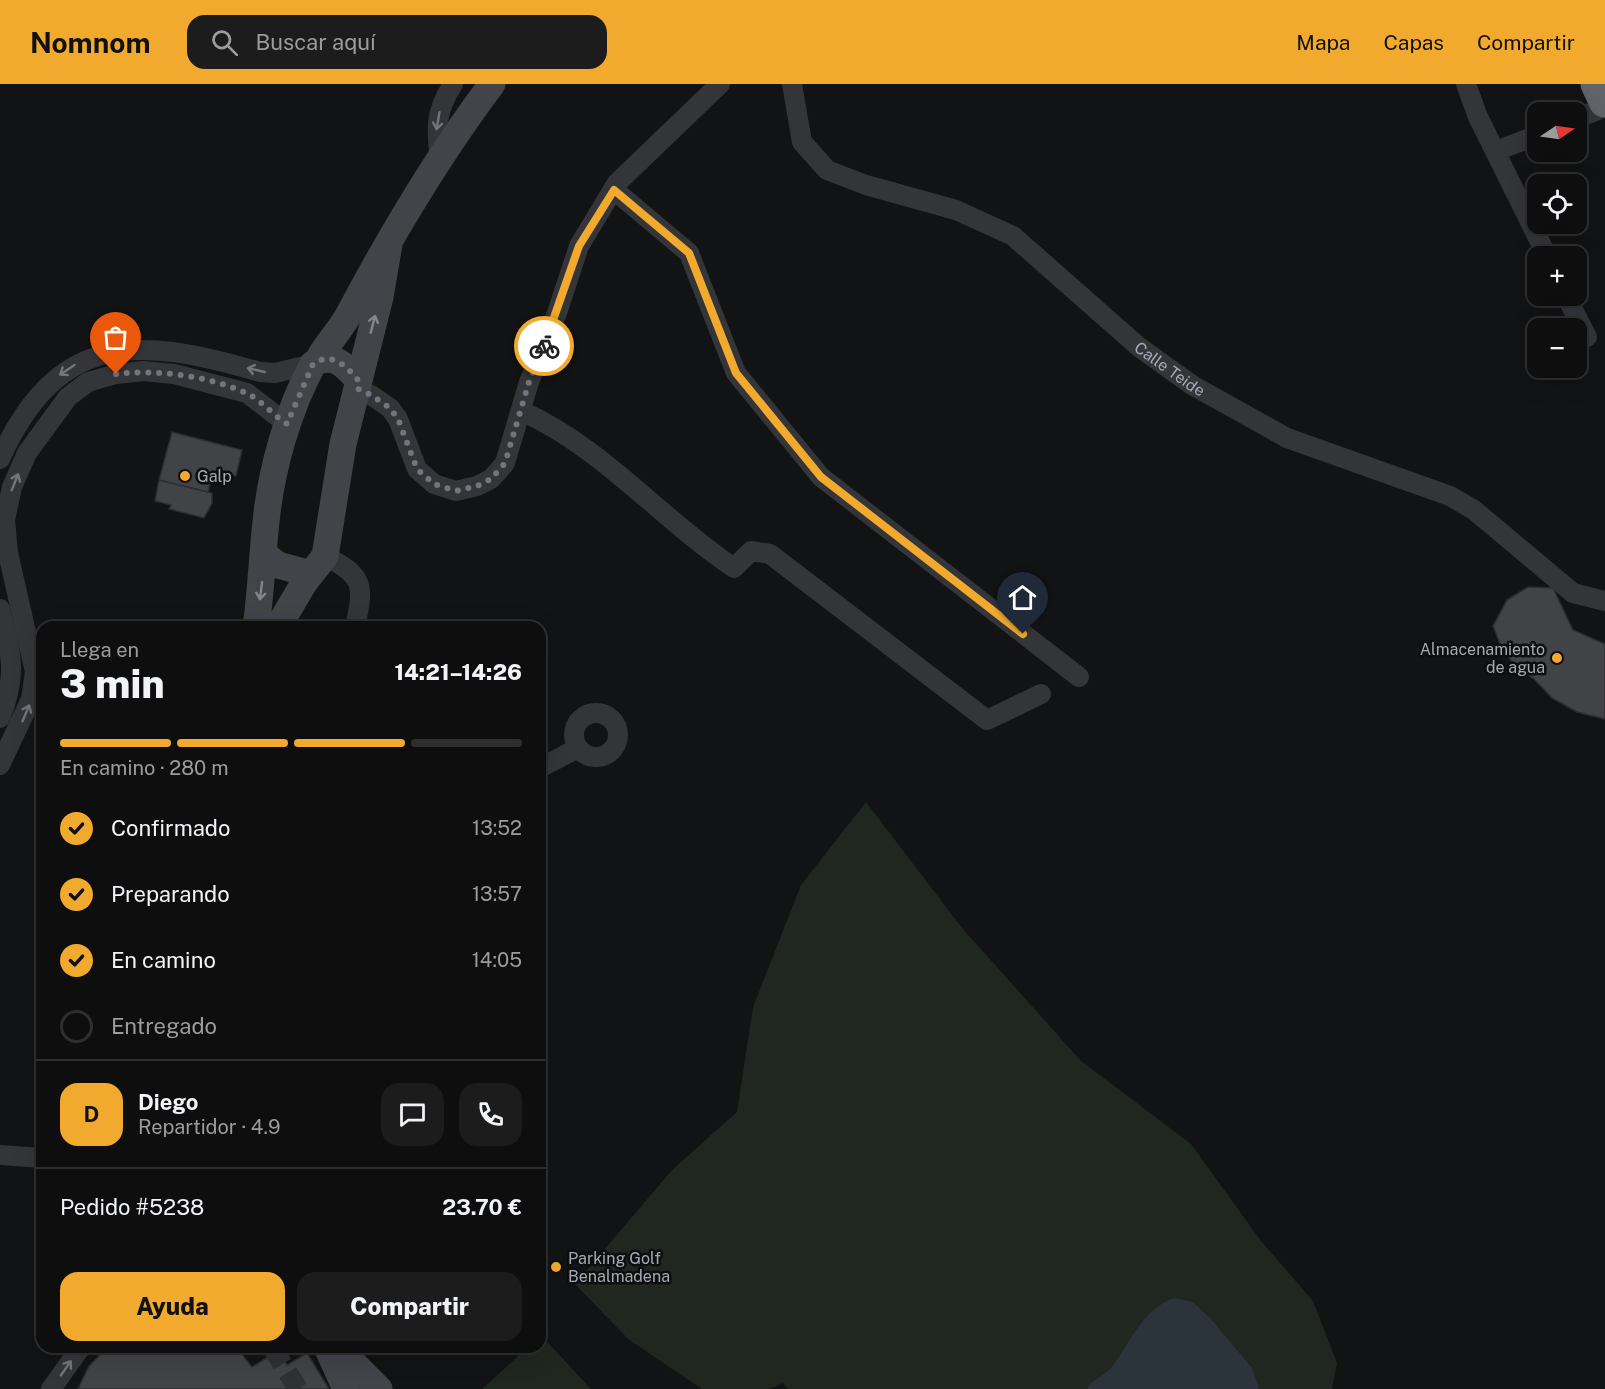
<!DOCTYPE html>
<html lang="es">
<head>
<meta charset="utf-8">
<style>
  body { margin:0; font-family:"Public Sans",sans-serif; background:#1c1c1d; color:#f1f3f6; height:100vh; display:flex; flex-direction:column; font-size:22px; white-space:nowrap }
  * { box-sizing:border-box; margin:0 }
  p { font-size:20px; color:#9b9c9e }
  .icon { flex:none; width:33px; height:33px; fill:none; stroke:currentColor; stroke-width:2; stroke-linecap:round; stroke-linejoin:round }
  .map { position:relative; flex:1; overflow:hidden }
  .panel { position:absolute; left:36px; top:537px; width:510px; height:732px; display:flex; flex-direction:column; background:#0e0e0f; border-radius:18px; box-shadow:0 6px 24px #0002,0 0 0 2px #2e2e2f }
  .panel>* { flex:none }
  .needle { width:39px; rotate:77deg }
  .tools { position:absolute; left:1527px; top:18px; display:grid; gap:12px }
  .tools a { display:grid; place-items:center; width:60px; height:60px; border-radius:12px; background:#0e0e0f; box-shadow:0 6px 24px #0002,0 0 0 2px #2e2e2f; font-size:30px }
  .pin { position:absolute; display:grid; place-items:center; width:51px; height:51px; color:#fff; margin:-62px -26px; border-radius:50% 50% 50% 0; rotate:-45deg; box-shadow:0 0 6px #0007 }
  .pin .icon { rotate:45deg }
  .courier { position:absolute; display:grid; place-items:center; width:60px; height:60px; margin:-30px; border:4px solid #f1aa2e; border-radius:50%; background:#fff; color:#222; box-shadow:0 2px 8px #0007 }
  .summary em { font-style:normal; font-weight:800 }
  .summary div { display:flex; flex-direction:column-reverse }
  .summary { display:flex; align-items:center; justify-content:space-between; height:102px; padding:0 24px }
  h1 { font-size:39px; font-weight:800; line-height:45px }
  .bar { display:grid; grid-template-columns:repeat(4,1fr); gap:9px 6px; align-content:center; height:72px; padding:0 24px }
  .bar i { height:8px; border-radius:4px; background:#2e2e2f }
  .bar .current { background:#f1aa2e }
  .bar p { grid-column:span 4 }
  .line { display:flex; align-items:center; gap:15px; padding:0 24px; border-top:2px solid #2e2e2f }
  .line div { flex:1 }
  .round { display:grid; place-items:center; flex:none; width:63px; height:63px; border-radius:18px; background:#1c1c1d }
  ol { padding:0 24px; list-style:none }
  li { display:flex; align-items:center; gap:18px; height:66px }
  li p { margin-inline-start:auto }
  li .icon { padding:6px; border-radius:50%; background:#f1aa2e; color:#111; stroke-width:4 }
  li:last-child { color:#9b9c9e }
  li i { width:33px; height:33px; border:3px solid #2e2e2f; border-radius:50% }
  .button { display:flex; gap:12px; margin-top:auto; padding:12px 24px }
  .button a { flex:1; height:69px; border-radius:18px; background:#f1aa2e; color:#111; font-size:24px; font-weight:800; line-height:69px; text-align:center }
  .button a+a { background:#1c1c1d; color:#f1f3f6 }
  header { display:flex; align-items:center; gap:36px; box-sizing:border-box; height:84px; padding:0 30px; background:#f1aa2e; color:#111 }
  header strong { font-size:28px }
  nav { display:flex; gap:33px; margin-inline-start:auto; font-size:21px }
  .search { width:420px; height:54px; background:#1c1c1d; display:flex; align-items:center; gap:15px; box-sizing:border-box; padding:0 21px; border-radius:18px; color:#9b9c9e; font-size:22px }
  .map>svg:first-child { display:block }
  .green { fill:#1f2720 }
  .water { fill:#2b343a }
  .building { fill:#414347; stroke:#2c2d30; stroke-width:1.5 }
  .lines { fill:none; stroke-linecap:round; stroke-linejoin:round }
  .minor-tunnel { stroke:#2f3134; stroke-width:20; stroke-dasharray:20 10; stroke-linecap:butt }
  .minor { stroke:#343539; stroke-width:20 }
  .secondary { stroke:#424449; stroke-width:27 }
  .motorway { stroke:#60636a; stroke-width:33 }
  .oneway { stroke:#72757d }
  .oneway2 { stroke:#82868f }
  .done { stroke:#71757d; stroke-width:6; stroke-dasharray:0 10.8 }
  .route { stroke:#f1aa2e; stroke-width:8 }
  .poi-dot { fill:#f1aa2e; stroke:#0e0e0f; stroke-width:2 }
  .labels { text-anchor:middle; stroke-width:5; stroke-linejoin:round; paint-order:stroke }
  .street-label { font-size:16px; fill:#a4aab5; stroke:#0e0e0f }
  .poi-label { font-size:16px; fill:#a4aab5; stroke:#0e0e0f; text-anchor:start }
</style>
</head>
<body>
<header>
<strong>Nomnom</strong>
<div class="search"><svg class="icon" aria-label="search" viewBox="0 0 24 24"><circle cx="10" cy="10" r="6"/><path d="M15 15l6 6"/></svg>Buscar aquí</div>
<nav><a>Mapa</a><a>Capas</a><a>Compartir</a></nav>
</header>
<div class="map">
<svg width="1605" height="1305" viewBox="0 0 1605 1305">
  <rect width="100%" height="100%" fill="#121314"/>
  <!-- green -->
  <path class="green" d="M866,718L962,844L1081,977L1191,1060L1261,1157L1313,1217L1337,1279L1332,1305H788L783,1299L770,1305H702L628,1255L575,1200L672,1086L737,1028L753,923L801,801Z
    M541,1251L591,1305H482L528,1263H540Z"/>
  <!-- water -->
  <path class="water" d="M1174,1214L1193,1218L1211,1235L1252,1284L1259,1305H1087C1092,1295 1105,1292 1112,1283C1131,1257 1142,1226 1174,1214Z"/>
  <!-- building -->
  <path class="building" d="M172,348L242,366L236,392L213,387L208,408L159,396Z
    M159,396L212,409V419L204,434L169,425L171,421L155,417Z
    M1528,503L1553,504L1573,546L1605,560V635L1577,628L1552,614L1534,595L1516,583L1502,565L1493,542L1507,516Z
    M108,1263H236L252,1283L279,1266L287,1281L307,1269L329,1305H78L89,1282Z"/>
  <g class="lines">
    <!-- minor-tunnel -->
    <path class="minor-tunnel" d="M272,1263L298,1305"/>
    <!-- minor -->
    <g class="minor">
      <path id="s1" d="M792,0L802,58L827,86L866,101L956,126L1013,152L1139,263L1192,301L1287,354L1450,412L1474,426L1573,509L1605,517"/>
      <path d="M1466,0L1478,33L1547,172"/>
      <path d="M1576,35L1605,23"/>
      <path d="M1496,67L1538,51"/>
      <path d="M440,76C436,44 435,28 453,0"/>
      <path d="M614,106L689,169L736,289L821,393L1079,593"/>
      <path d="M1566,212L1587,253"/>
      <path d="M358,305L371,311L390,324L398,335L417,385L434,400L456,407L477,402L491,395L505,379L529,298L557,229L579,162L617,99L720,0"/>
      <path d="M521,327C600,361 662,436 734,484L751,467L770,470L987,636L1041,610"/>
      <path d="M0,375C59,245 140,253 260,288L275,289L313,280"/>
      <path d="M325,472C365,492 364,502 355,543"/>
      <path d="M0,525C11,567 18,592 0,634"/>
      <circle cx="596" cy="651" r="22"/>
      <path d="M0,681L31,615L35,588L8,469L5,436L12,403L27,369L68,313L88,298L116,290L143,287L174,290L247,309L287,340"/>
      <path d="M540,684L578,664"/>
      <path d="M0,1071L42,1074"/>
      <path d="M51,1305L81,1263"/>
    </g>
    <!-- secondary -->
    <path class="secondary" d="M318,276C327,259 340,247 349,230C391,151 438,72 492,0
      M264,470L278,481L311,490
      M256,543C261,508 262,473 266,438C271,386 288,326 313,280C332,267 346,282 358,296
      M278,543L304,499L325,472L343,360L380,213L389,160
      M327,1263L346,1305
      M337,1263L379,1305"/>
    <!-- motorway -->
    <path class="motorway" d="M1597,0L1605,17"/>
  </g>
  <!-- one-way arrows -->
  <defs><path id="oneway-shaft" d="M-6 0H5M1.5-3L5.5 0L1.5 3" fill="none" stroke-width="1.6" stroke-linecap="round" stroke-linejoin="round" transform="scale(1.5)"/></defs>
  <g class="oneway">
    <use href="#oneway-shaft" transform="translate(438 37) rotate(100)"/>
    <use href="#oneway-shaft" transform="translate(67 286) rotate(146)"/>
    <use href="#oneway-shaft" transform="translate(256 286) rotate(-167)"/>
    <use href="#oneway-shaft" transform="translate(15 398) rotate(-68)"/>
    <use href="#oneway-shaft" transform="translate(26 629) rotate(-67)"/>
    <use href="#oneway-shaft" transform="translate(66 1284) rotate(-55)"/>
  </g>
  <g class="oneway2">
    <use href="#oneway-shaft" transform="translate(373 240) rotate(-75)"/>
    <use href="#oneway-shaft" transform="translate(261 507) rotate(97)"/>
  </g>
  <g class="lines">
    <!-- done -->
    <path class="done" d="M116,290C156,285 209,292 246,309C260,315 273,331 287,340L313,280C332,267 346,282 358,296V305L371,311L390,324L398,335L417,385L434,400L456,407L477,402L491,395L505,379L529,298L544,262"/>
    <!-- route -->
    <path class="route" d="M544,262L579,162L614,106L689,169L736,289L821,393L1023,550"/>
  </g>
  <!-- markers -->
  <g class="poi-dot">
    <circle cx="185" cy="392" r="6"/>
    <circle cx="1557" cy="574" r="6"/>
    <circle cx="556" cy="1183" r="6"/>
  </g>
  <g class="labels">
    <!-- street labels -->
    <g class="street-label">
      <text dy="6" stroke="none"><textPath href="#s1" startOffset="500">Calle Teide</textPath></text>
    </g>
    <!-- poi labels -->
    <g class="poi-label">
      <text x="197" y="398">Galp</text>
      <text x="1545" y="571" text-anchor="end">Almacenamiento<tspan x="1545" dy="18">de agua</tspan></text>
      <text x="568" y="1180">Parking Golf<tspan x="568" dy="18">Benalmadena</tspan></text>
    </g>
  </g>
</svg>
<div class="tools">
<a><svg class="needle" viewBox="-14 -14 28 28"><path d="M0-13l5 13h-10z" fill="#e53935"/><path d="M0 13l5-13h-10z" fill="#9b9c9e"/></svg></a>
<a><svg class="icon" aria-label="locate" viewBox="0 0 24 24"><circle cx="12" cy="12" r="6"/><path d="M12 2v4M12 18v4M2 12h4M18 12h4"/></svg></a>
<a>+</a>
<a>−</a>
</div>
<div class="pin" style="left:116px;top:290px;background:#ea580c"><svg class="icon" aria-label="bag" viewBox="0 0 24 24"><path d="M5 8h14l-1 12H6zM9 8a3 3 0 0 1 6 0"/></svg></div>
<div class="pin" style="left:1023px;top:550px;background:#1f2937"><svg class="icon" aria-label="home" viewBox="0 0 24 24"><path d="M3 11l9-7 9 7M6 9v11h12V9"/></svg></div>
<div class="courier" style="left:544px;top:262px"><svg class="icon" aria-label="bike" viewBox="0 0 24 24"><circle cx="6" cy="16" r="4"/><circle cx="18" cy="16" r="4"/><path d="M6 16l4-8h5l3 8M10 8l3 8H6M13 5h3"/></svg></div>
<section class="panel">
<div class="summary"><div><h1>3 min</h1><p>Llega en</p></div><em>14:21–14:26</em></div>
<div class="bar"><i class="current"></i><i class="current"></i><i class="current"></i><i></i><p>En camino · 280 m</p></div>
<ol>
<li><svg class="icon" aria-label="check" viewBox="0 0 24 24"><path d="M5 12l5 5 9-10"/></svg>Confirmado<p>13:52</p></li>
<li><svg class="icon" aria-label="check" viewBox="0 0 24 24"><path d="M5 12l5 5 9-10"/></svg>Preparando<p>13:57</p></li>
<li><svg class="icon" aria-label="check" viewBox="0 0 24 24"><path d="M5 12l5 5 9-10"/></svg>En camino<p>14:05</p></li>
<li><i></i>Entregado</li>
</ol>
<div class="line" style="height:108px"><b class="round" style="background:#f1aa2e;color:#111">D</b><div><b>Diego</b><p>Repartidor · 4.9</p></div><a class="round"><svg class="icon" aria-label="chat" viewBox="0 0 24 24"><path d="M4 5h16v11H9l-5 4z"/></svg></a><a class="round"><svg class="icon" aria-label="phone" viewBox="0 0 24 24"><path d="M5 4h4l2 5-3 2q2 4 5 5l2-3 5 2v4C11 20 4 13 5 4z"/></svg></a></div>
<div class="line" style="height:78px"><div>Pedido #5238</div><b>23.70 €</b></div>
<div class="button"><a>Ayuda</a><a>Compartir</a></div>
</section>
</div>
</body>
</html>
